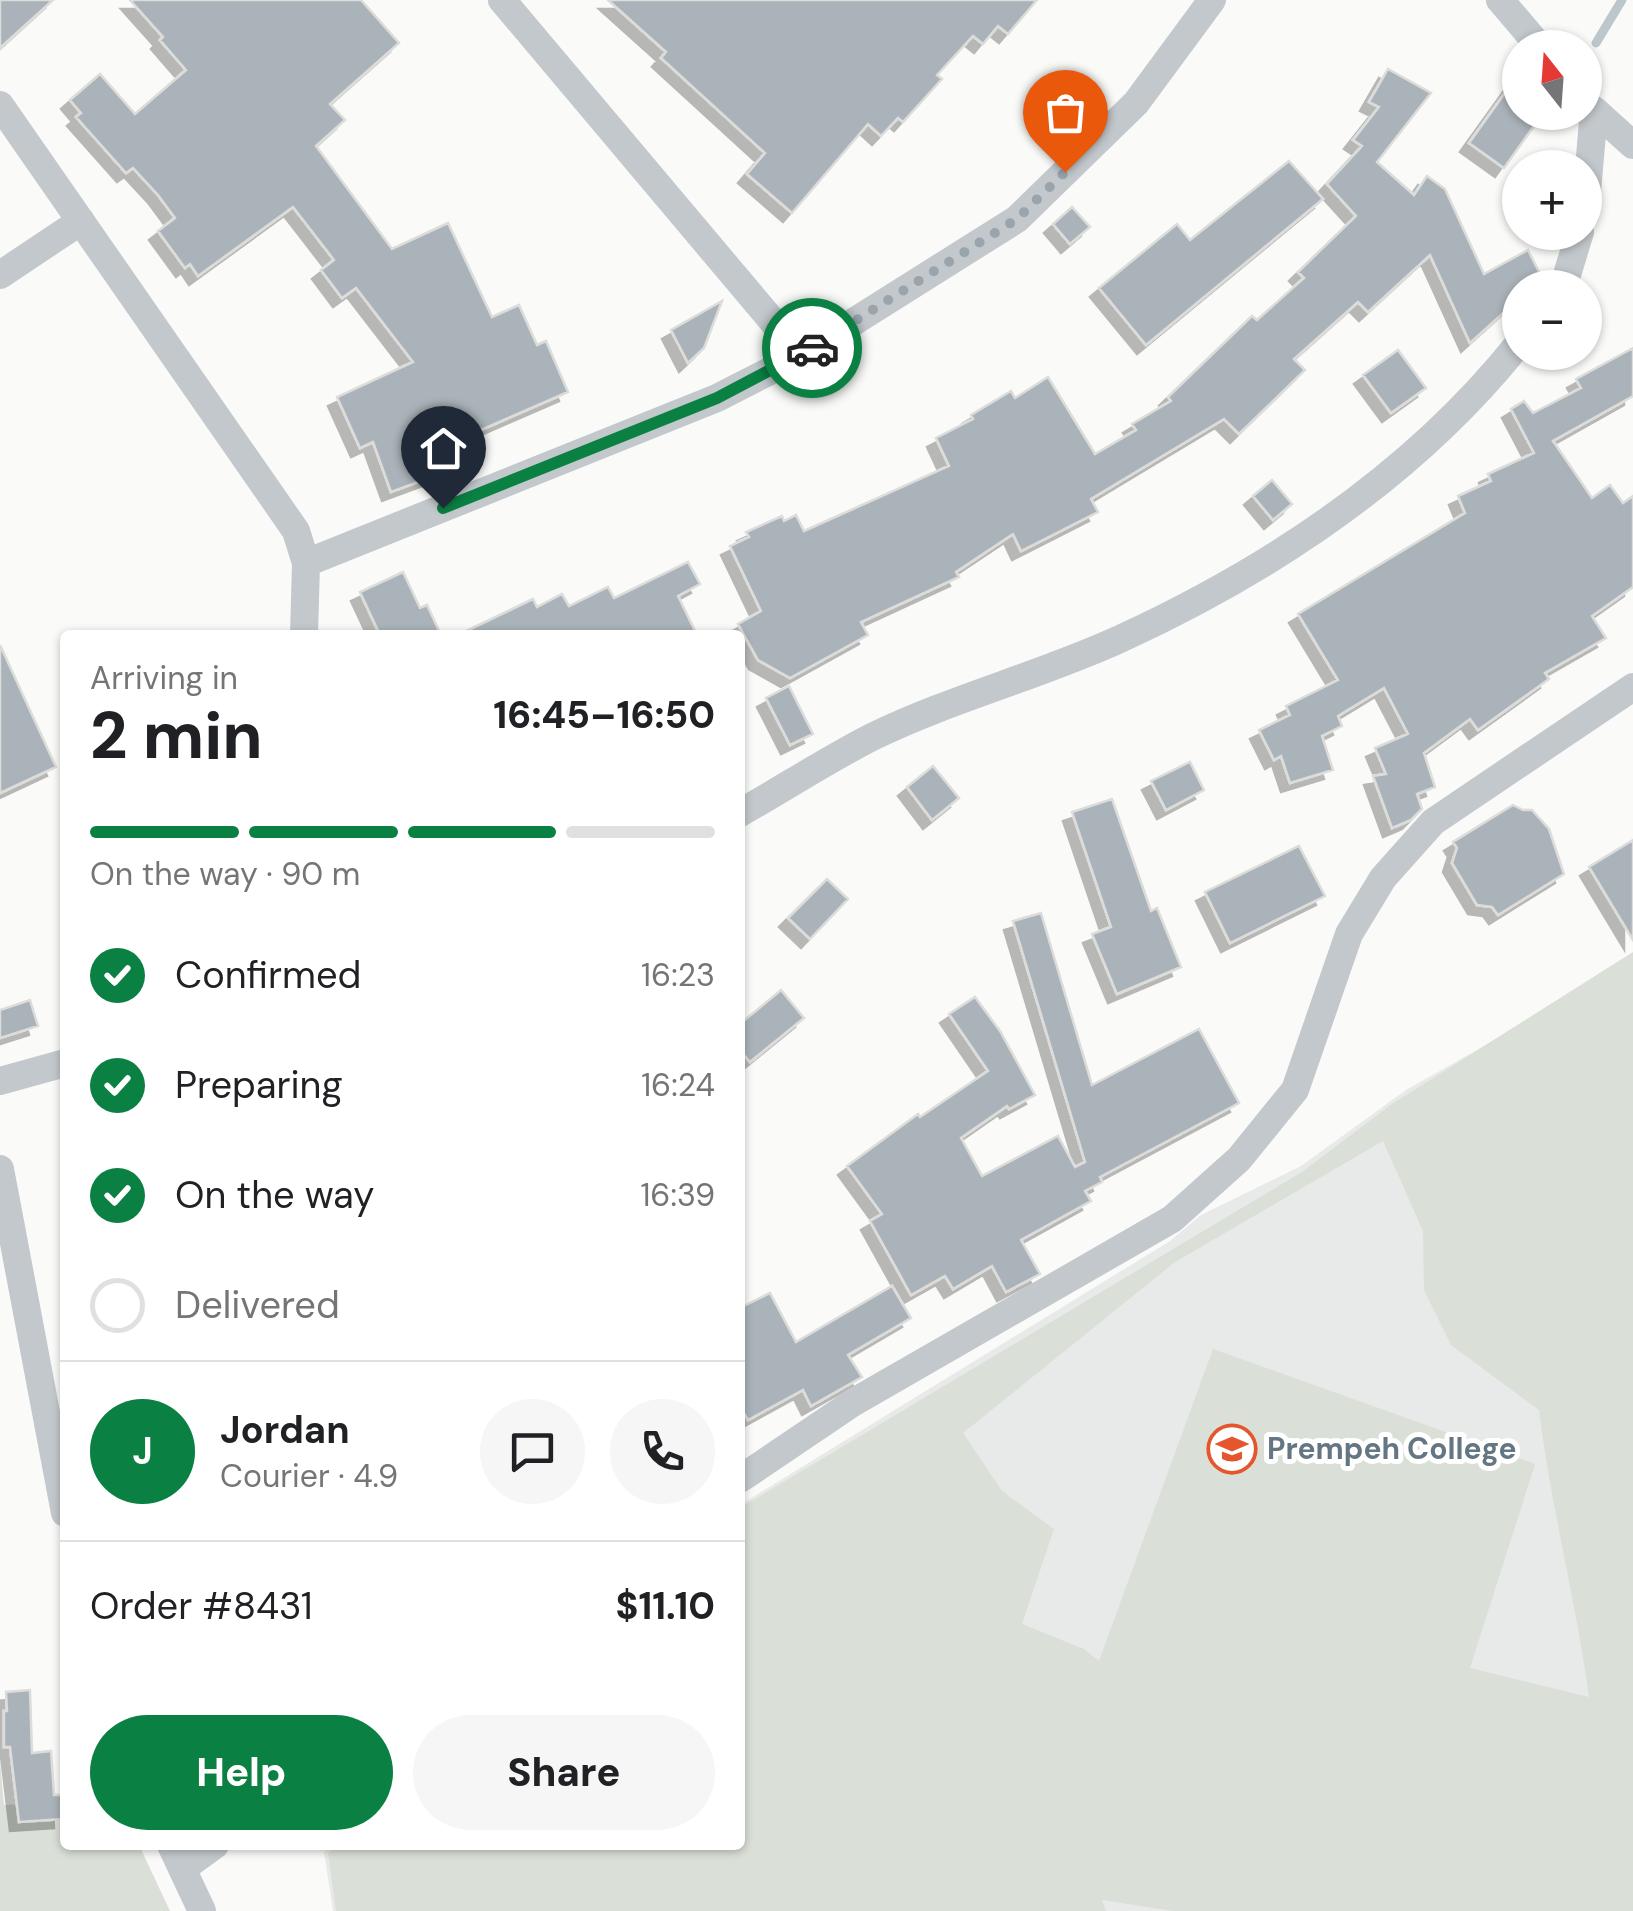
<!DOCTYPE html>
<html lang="en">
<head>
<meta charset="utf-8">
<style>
  body { margin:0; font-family:"DM Sans",sans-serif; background:#f6f6f6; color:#202124; height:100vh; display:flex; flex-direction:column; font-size:38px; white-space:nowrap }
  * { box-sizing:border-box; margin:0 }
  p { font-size:32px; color:#757577 }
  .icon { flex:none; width:55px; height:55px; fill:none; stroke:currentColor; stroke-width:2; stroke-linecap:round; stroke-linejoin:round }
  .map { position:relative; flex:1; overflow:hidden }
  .panel { position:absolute; left:60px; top:630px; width:685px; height:1220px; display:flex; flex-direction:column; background:#fff; border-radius:10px; box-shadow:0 2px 8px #0004 }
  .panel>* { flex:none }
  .needle { width:65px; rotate:343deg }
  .tools { position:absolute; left:1502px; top:30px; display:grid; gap:20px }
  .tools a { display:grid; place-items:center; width:100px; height:100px; border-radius:50%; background:#fff; box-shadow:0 2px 8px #0004; font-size:50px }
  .pin { position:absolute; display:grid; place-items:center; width:85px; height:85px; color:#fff; margin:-102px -42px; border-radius:50% 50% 50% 0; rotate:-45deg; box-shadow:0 0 10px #0007 }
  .pin .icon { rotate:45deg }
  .courier { position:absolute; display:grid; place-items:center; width:100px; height:100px; margin:-50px; border:8px solid #0b8043; border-radius:50%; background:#fff; color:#222; box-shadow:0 2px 12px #0007 }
  .headline em { font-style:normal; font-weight:800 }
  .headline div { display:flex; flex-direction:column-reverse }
  .headline { display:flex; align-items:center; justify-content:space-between; height:170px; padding:0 30px }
  h1 { font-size:65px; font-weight:800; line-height:75px }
  .bar { display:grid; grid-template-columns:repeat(4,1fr); gap:15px 10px; align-content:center; height:120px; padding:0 30px }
  .bar i { height:12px; border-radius:8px; background:#e0e0e0 }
  .bar .active { background:#0b8043 }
  .bar p { grid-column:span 4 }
  .line { display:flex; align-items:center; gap:25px; padding:0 30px; border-top:2px solid #e0e0e0 }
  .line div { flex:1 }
  .round { display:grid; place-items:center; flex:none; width:105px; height:105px; border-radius:52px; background:#f6f6f6 }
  ol { padding:0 30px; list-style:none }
  li { display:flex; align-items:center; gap:30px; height:110px }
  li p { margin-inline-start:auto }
  li .icon { padding:10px; border-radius:50%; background:#0b8043; color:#fff; stroke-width:4 }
  li:last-child { color:#757577 }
  li i { width:55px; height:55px; border:5px solid #e0e0e0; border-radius:50% }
  .cta { display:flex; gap:20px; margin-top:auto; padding:20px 30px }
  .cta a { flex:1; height:115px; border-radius:60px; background:#0b8043; color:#fff; font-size:40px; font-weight:800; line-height:115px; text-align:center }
  .cta a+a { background:#f6f6f6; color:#202124 }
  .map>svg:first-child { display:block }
  .built { fill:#e8e9e9 }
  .green { fill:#dadfd7; fill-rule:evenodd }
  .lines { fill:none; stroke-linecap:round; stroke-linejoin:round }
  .stream { stroke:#bbc7cb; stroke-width:9 }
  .building { fill:#aab3b9; stroke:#dcdcda; stroke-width:2.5; filter:url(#shadow) }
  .street { stroke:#c3c8cc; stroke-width:28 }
  .done { stroke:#99a4ac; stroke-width:10; stroke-dasharray:0 18 }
  .route { stroke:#0b8043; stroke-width:12 }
  .labels { text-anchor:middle; stroke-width:10; stroke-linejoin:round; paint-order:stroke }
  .poi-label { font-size:30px; font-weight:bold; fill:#657683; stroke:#fff; text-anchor:start }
</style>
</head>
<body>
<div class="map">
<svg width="1633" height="1911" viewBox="0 0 1633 1911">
  <defs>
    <filter id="shadow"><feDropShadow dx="-9" dy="9" stdDeviation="0" flood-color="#0004"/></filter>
  </defs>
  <rect width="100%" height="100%" fill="#fafaf8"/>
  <!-- built -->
  <path class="built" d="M1537,1016L1633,1911H333L324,1852L332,1845H740V1505L1170,1241L1201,1215L1301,1166L1406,1090Z"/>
  <!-- green -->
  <path class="green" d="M1633,952V1911H1173L1102,1900L1106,1911H336L328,1853L337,1845H740V1508L1302,1172L1392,1104ZM1383,1141L1423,1231L1424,1290L1451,1345L1539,1410C1551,1507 1576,1601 1589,1697L1470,1668L1535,1464L1213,1349L1099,1661L1084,1649L1022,1624L1054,1529L1002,1491L963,1433L1175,1262Z
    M0,1761L4,1805L65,1803V1845H139L170,1911H0Z"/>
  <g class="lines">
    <!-- stream -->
    <path class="stream" d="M1596,43L1622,0"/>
  </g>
  <!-- building -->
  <path class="building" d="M0,0H53L0,48Z
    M130,0H361L399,43L330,104L345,120L316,146L392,249L448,223L492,317L519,305L537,345L546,341L568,392L474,433L483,458L391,492L373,442L360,448L337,397L413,362L356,288L342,298L321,270L334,260L293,207L198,276L190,264L185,268L158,231L175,218L158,195L133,168L126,173L76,117L81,113L70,100L100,74L135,114L186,70L160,40L163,37Z
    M608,0H1037L1008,34L998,26L983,44L973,36L937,75L942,79L903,122L898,118L881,136L868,124L792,213L747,174L765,153L661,58L666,52Z
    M1388,69L1431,93L1377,162L1414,195L1427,176L1445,189L1484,274L1528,250L1542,278L1532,288H1520V298L1470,343L1430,255L1368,312L1358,302L1294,359L1305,370L1239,434L1224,419L1091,499L1098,512L1021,551L1013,534L956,572L959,577L861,622L868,635L790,678L758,660L738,624L761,611L730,546L749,537L746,532L782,516L784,521L796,515L804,531L949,466L936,438L973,419L971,415L1011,391L1015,398L1048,377L1095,454L1136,430L1132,424L1171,401L1168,397L1252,316L1257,320L1304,278L1298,272L1356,216L1327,184L1362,146L1353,140L1379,107L1369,102Z
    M1520,72V112H1544L1504,168L1469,143Z
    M1069,85L1086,101L1068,121L1050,104Z
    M1289,161L1323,199L1146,345L1099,288L1177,224L1190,240Z
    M1072,207L1090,227L1070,244L1053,224Z
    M722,301L704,348L688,363L671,330Z
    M1633,348V396L1553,441L1592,498L1610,485L1623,503L1633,496V587L1592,616L1606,638L1545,673L1549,679L1478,730L1470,719L1424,753L1435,787L1417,794L1422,809L1411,820L1392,828L1373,776L1386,774L1375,748L1408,734L1384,688L1338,716L1342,726L1322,736L1333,770L1290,783L1281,756L1274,760L1259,730L1290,715L1286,706L1338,680L1298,614L1465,513L1458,496L1491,481L1488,474L1534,453L1511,409L1524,401L1533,413L1581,388L1576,379Z
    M1398,350L1426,388L1391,413L1363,375Z
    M1272,480L1292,504L1273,520L1253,496Z
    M688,562L700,584L678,596L697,635H458L533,599L537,607L562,594L569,606L608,587L614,598Z
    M403,572L420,608L427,605L441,635H380L360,592Z
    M0,645L56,767L0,793Z
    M789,686L813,734L790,745L766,698Z
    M1190,762L1204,790L1166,810L1151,781Z
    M933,766L959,798L932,820L907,787Z
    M1112,799L1151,911L1157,908L1181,967L1117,994L1092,934L1111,927L1072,812Z
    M1513,805L1523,810H1532L1549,829L1564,874L1498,915L1492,907L1477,905L1452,863L1457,848L1453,842Z
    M1633,840V940L1589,867Z
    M1299,846L1325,896L1230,943L1205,892Z
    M827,879L848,899L810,939L788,918Z
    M1041,913L1092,1085L1199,1029L1239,1103L1100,1177L1102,1182L1085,1191L1091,1201L1021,1240L1040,1274L1006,1292L992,1266L953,1289L945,1276L911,1295L870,1221L882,1214L847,1166L918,1114L920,1117L988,1071L949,1014L975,997L1000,1031L1035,1095L1009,1109L1007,1106L961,1138L982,1176L1058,1136L1075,1167L1085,1162L1013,921Z
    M781,990L804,1018L750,1062L740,1050V1024Z
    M30,1000L38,1026L0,1038V1010Z
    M892,1286L911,1318L848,1355L862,1377L811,1406L803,1390L748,1420L740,1406V1308L770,1293L796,1342Z
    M30,1690L32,1753L51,1751L54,1795H62L63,1819L19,1822L10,1747H4V1711H7L6,1692Z"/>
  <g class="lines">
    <!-- street -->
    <path class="street" d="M502,0L801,355
      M1500,0L1541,48
      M0,105L296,531L306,563L304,635
      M1585,215L1594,110L1633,145
      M0,275L81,221
      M1563,288L1580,232
      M306,563L717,398L801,355L1017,219L1136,103L1212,0
      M740,813C784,788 827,760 872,737C952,698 1039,676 1120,639C1272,569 1416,473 1520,342
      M0,1081L65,1063
      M0,1169L65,1513
      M740,1479L854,1402L1172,1219L1239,1159L1295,1090L1349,934L1383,878L1433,822L1633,687
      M171,1845L202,1911
      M182,1869L215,1845"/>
  </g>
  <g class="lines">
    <!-- done -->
    <path class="done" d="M812,348L1017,219L1065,172"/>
    <!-- route -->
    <path class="route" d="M443,508L717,398L812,348"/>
  </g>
  <!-- icons -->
  <defs>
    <g id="school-ring" transform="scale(2.5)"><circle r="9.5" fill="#fff" stroke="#e4572e" stroke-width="1.5"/><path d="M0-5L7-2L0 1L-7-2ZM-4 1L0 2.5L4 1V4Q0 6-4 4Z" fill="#e4572e"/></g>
  </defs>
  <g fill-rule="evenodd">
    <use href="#school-ring" x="1232" y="1449"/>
  </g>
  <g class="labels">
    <!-- poi labels -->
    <g class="poi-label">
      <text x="1267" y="1459">Prempeh College</text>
    </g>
  </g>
</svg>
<div class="tools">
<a><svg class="needle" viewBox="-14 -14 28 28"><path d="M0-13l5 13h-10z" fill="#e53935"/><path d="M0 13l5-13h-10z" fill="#757577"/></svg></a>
<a>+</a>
<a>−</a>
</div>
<div class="pin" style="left:1065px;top:172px;background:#ea580c"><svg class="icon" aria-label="bag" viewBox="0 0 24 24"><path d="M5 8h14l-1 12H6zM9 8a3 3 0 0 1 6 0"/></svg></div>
<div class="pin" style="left:443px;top:508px;background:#1f2937"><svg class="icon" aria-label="home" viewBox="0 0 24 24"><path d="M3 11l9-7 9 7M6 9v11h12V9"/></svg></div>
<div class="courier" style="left:812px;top:348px"><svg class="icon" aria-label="car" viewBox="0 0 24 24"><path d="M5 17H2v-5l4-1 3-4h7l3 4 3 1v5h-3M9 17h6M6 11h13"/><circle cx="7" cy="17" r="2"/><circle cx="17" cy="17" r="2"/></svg></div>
<section class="panel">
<div class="headline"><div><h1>2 min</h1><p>Arriving in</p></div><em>16:45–16:50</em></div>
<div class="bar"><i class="active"></i><i class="active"></i><i class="active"></i><i></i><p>On the way · 90 m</p></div>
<ol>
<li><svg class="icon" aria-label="check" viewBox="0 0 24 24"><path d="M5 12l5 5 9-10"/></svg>Confirmed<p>16:23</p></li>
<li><svg class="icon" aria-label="check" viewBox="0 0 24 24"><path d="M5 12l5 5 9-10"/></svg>Preparing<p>16:24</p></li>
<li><svg class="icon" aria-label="check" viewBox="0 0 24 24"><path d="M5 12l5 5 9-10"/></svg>On the way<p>16:39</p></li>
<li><i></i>Delivered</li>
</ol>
<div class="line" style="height:180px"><b class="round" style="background:#0b8043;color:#fff">J</b><div><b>Jordan</b><p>Courier · 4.9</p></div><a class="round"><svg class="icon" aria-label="chat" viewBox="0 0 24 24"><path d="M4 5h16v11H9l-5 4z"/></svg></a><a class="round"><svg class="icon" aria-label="phone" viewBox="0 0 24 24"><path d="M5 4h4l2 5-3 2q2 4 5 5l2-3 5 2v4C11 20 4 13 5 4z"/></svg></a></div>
<div class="line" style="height:130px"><div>Order #8431</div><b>$11.10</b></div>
<div class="cta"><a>Help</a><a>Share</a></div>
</section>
</div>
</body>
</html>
